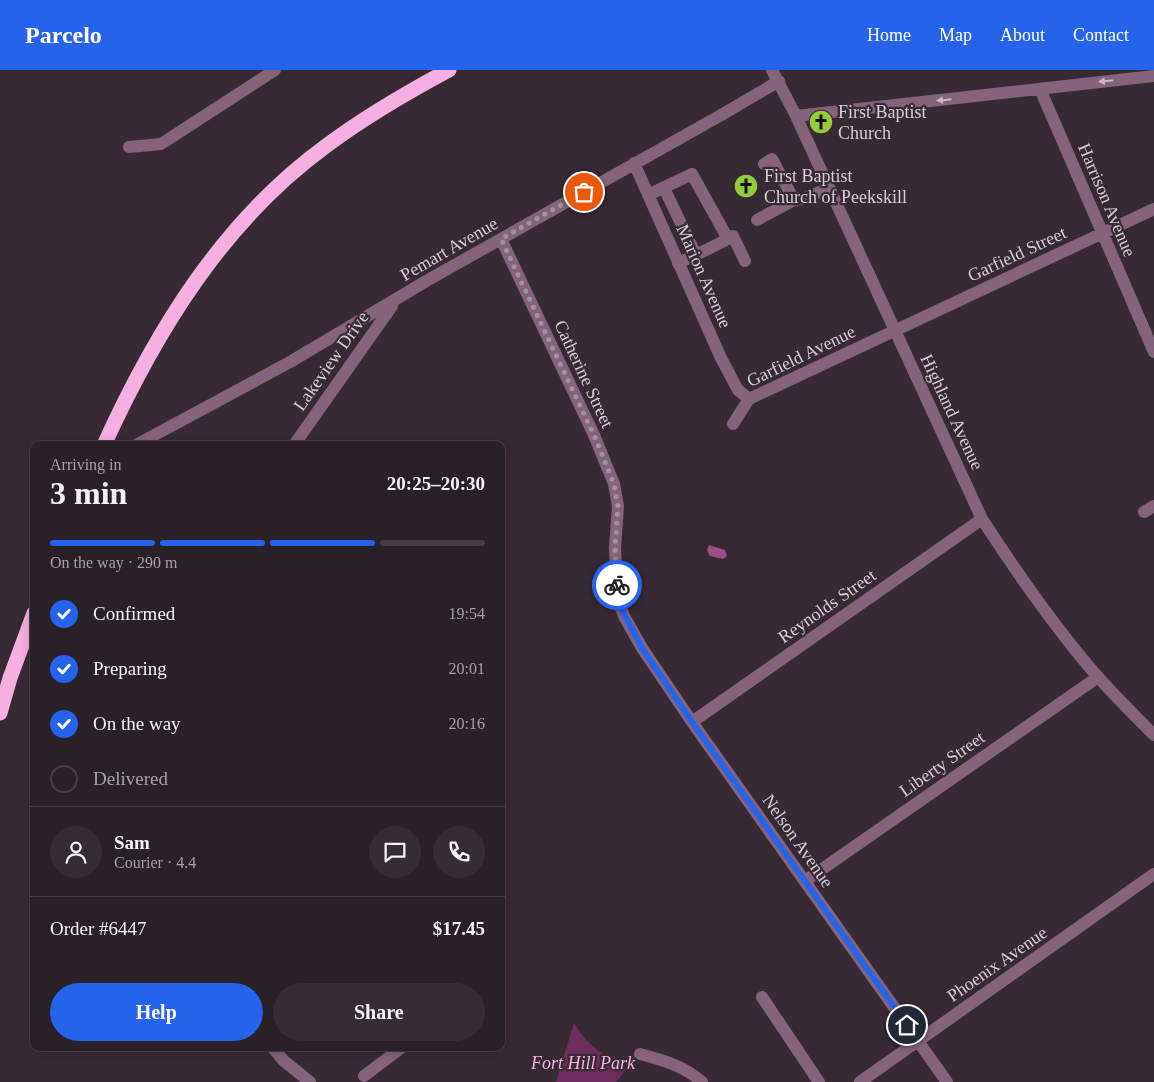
<!DOCTYPE html>
<html lang="en">
<head>
<meta charset="utf-8">
<style>
  body { margin:0; font-family:"Times New Roman",serif; background:#362d33; color:#f1f3f6; height:100vh; display:flex; flex-direction:column; font-size:19px; white-space:nowrap }
  * { box-sizing:border-box; margin:0 }
  p { font-size:16px; color:#a5a3a7 }
  .icon { flex:none; width:28px; height:28px; fill:none; stroke:currentColor; stroke-width:2; stroke-linecap:round; stroke-linejoin:round }
  .map { position:relative; flex:1; overflow:hidden }
  .sheet { position:absolute; left:30px; top:371px; width:475px; height:610px; display:flex; flex-direction:column; background:#2a2027; border-radius:10px; box-shadow:0 2px 12px #0003,0 0 0 1px #463e44 }
  .sheet>* { flex:none }
  .pin { position:absolute; display:grid; place-items:center; width:42px; height:42px; color:#fff; margin:-21px; border:2px solid #fff; border-radius:50%; box-shadow:0 1px 5px #0007 }
  .courier { position:absolute; display:grid; place-items:center; width:50px; height:50px; margin:-25px; border:4px solid #2563eb; border-radius:50%; background:#fff; color:#222; box-shadow:0 1px 6px #0007 }
  .overview em { font-style:normal; font-weight:800 }
  .overview div { display:flex; flex-direction:column-reverse }
  .overview { display:flex; align-items:center; justify-content:space-between; height:85px; padding:0 20px }
  h1 { font-size:32px; font-weight:800; line-height:38px }
  .bar { display:grid; grid-template-columns:repeat(4,1fr); gap:8px 5px; align-content:center; height:60px; padding:0 20px }
  .bar i { height:6px; border-radius:4px; background:#463e44 }
  .bar .on { background:#2563eb }
  .bar p { grid-column:span 4 }
  .line { display:flex; align-items:center; gap:12px; padding:0 20px; border-top:1px solid #463e44 }
  .line div { flex:1 }
  .round { display:grid; place-items:center; flex:none; width:52px; height:52px; border-radius:26px; background:#362d33 }
  ol { padding:0 20px; list-style:none }
  li { display:flex; align-items:center; gap:15px; height:55px }
  li p { margin-inline-start:auto }
  li .icon { padding:5px; border-radius:50%; background:#2563eb; color:#fff; stroke-width:4 }
  li:last-child { color:#a5a3a7 }
  li i { width:28px; height:28px; border:2px solid #463e44; border-radius:50% }
  .primary-button { display:flex; gap:10px; margin-top:auto; padding:10px 20px }
  .primary-button a { flex:1; height:58px; border-radius:30px; background:#2563eb; color:#fff; font-size:20px; font-weight:800; line-height:58px; text-align:center }
  .primary-button a+a { background:#362d33; color:#f1f3f6 }
  header { display:flex; align-items:center; gap:30px; box-sizing:border-box; height:70px; padding:0 25px; background:#2563eb; color:#fff }
  header strong { font-size:24px }
  nav { display:flex; gap:28px; margin-inline-start:auto; font-size:18px }
  .map>svg:first-child { display:block }
  .green { fill:#6d2d5d }
  .water { fill:#9d4e89 }
  .lines { fill:none; stroke-linecap:round; stroke-linejoin:round }
  .minor { stroke:#86637c; stroke-width:12 }
  .highway { stroke:#f5afe0; stroke-width:15 }
  .oneway { fill:#c8b9c3 }
  .done { stroke:#a0959d; stroke-width:5; stroke-dasharray:0 9 }
  .route { stroke:#2563eb; stroke-width:6 }
  .labels { text-anchor:middle; stroke-width:4.5; stroke-linejoin:round; paint-order:stroke }
  .poi-label { font-size:18px; fill:#d8ced5; stroke:#382a34; text-anchor:start }
  .street-label { font-size:18px; fill:#d8ced5; stroke:#382a34 }
  .park-label { font-size:18px; font-style:italic; fill:#f4b3e0; stroke:#382a34 }
</style>
</head>
<body>
<header>
<strong>Parcelo</strong>
<nav><a>Home</a><a>Map</a><a>About</a><a>Contact</a></nav>
</header>
<div class="map">
<svg width="1154" height="1012" viewBox="0 0 1154 1012">
  <rect width="100%" height="100%" fill="#382a34"/>
  <!-- green -->
  <path class="green" d="M574,953C582,966 591,977 605,985C612,989 621,990 625,997V1001L616,1012H556Z"/>
  <!-- water -->
  <path class="water" d="M709,475L725,480L727,486L723,489L710,486L707,480Z"/>
  <g class="lines">
    <!-- minor -->
    <path class="minor" d="M772,0L796,46L982,449C1017,503 1055,558 1098,607C1116,627 1135,646 1154,665
      M1040,19L1154,282
      M796,46L1154,6
      M129,77L161,74L275,0
      M634,93L721,288L738,320L749,329
      M764,94L772,89L794,130
      M664,118L696,185L678,193
      M648,125L692,104L728,169L696,185
      M757,150L794,130L803,129L829,118
      M501,169L594,365L614,414L618,436L615,478L617,518L620,536L625,548L642,578L692,652L947,1012
      M728,169L733,166L745,191
      M733,354L749,329L1154,139
      M136,375L290,292L428,210L723,44L779,11
      M294,375L392,236
      M1144,442L1154,436
      M692,652L982,449
      M805,811L1098,607
      M762,927L819,1012
      M273,978L284,991L310,1012
      M640,984C663,990 684,996 702,1012
      M364,1006L401,978
      M860,1012L1154,804"/>
    <!-- highway -->
    <path class="highway" d="M104,375C156,261 223,151 326,76C365,47 406,23 449,0
      M0,643L10,608L34,543"/>
  </g>
  <!-- one-way arrows -->
  <defs><path id="oneway-solid" d="M-6-.8H1V-3.2L6.5 0L1 3.2V.8H-6Z" transform="scale(1.25)"/></defs>
  <g class="oneway">
    <use href="#oneway-solid" transform="translate(1106 11) rotate(174)"/>
    <use href="#oneway-solid" transform="translate(944 30) rotate(174)"/>
  </g>
  <g class="lines">
    <!-- done -->
    <path class="done" d="M584,122L501,169L594,365L614,414L618,436L615,478L617,515"/>
    <!-- route -->
    <path class="route" d="M617,515L620,536L642,578L692,652L907,955"/>
  </g>
  <!-- icons -->
  <defs>
    <g id="church-disc" transform="scale(1.25)"><circle r="9.5" fill="#96cc3a" stroke="#382a34"/><path d="M-1.2-6h2.4v3.5h3.3v2.4h-3.3V6h-2.4V-.1h-3.3v-2.4h3.3Z" fill="#111"/></g>
  </defs>
  <g fill-rule="evenodd">
    <use href="#church-disc" x="821" y="52"/>
    <use href="#church-disc" x="746" y="116"/>
  </g>
  <g class="labels">
    <!-- poi labels -->
    <g class="poi-label">
      <text x="838" y="48">First Baptist<tspan x="838" dy="21">Church</tspan></text>
      <text x="764" y="112">First Baptist<tspan x="764" dy="21">Church of Peekskill</tspan></text>
    </g>
    <!-- street labels -->
    <g class="street-label">
      <text transform="translate(1107 130) rotate(67)" y="6">Harrison Avenue</text>
      <text transform="translate(449 179) rotate(-30)" y="6">Pemart Avenue</text>
      <text transform="translate(1017 184) rotate(-25)" y="6">Garfield Street</text>
      <text transform="translate(704 206) rotate(66)" y="6">Marion Avenue</text>
      <text transform="translate(801 286) rotate(-26)" y="6">Garfield Avenue</text>
      <text transform="translate(331 291) rotate(-55)" y="6">Lakeview Drive</text>
      <text transform="translate(584 304) rotate(65)" y="6">Catherine Street</text>
      <text transform="translate(952 342) rotate(65)" y="6">Highland Avenue</text>
      <text transform="translate(827 536) rotate(-35)" y="6">Reynolds Street</text>
      <text transform="translate(942 694) rotate(-35)" y="6">Liberty Street</text>
      <text transform="translate(798 771) rotate(55)" y="6">Nelson Avenue</text>
      <text transform="translate(997 894) rotate(-35)" y="6">Phoenix Avenue</text>
    </g>
    <!-- park labels -->
    <g class="park-label">
      <text x="583" y="999">Fort Hill Park</text>
    </g>
  </g>
</svg>
<div class="pin" style="left:584px;top:122px;background:#ea580c"><svg class="icon" aria-label="bag" viewBox="0 0 24 24"><path d="M5 8h14l-1 12H6zM9 8a3 3 0 0 1 6 0"/></svg></div>
<div class="pin" style="left:907px;top:955px;background:#1f2937"><svg class="icon" aria-label="home" viewBox="0 0 24 24"><path d="M3 11l9-7 9 7M6 9v11h12V9"/></svg></div>
<div class="courier" style="left:617px;top:515px"><svg class="icon" aria-label="bike" viewBox="0 0 24 24"><circle cx="6" cy="16" r="4"/><circle cx="18" cy="16" r="4"/><path d="M6 16l4-8h5l3 8M10 8l3 8H6M13 5h3"/></svg></div>
<section class="sheet">
<div class="overview"><div><h1>3 min</h1><p>Arriving in</p></div><em>20:25–20:30</em></div>
<div class="bar"><i class="on"></i><i class="on"></i><i class="on"></i><i></i><p>On the way · 290 m</p></div>
<ol>
<li><svg class="icon" aria-label="check" viewBox="0 0 24 24"><path d="M5 12l5 5 9-10"/></svg>Confirmed<p>19:54</p></li>
<li><svg class="icon" aria-label="check" viewBox="0 0 24 24"><path d="M5 12l5 5 9-10"/></svg>Preparing<p>20:01</p></li>
<li><svg class="icon" aria-label="check" viewBox="0 0 24 24"><path d="M5 12l5 5 9-10"/></svg>On the way<p>20:16</p></li>
<li><i></i>Delivered</li>
</ol>
<div class="line" style="height:90px"><a class="round"><svg class="icon" aria-label="person" viewBox="0 0 24 24"><circle cx="12" cy="8" r="4"/><path d="M4 21q1-7 8-7t8 7"/></svg></a><div><b>Sam</b><p>Courier · 4.4</p></div><a class="round"><svg class="icon" aria-label="chat" viewBox="0 0 24 24"><path d="M4 5h16v11H9l-5 4z"/></svg></a><a class="round"><svg class="icon" aria-label="phone" viewBox="0 0 24 24"><path d="M5 4h4l2 5-3 2q2 4 5 5l2-3 5 2v4C11 20 4 13 5 4z"/></svg></a></div>
<div class="line" style="height:65px"><div>Order #6447</div><b>$17.45</b></div>
<div class="primary-button"><a>Help</a><a>Share</a></div>
</section>
</div>
</body>
</html>
